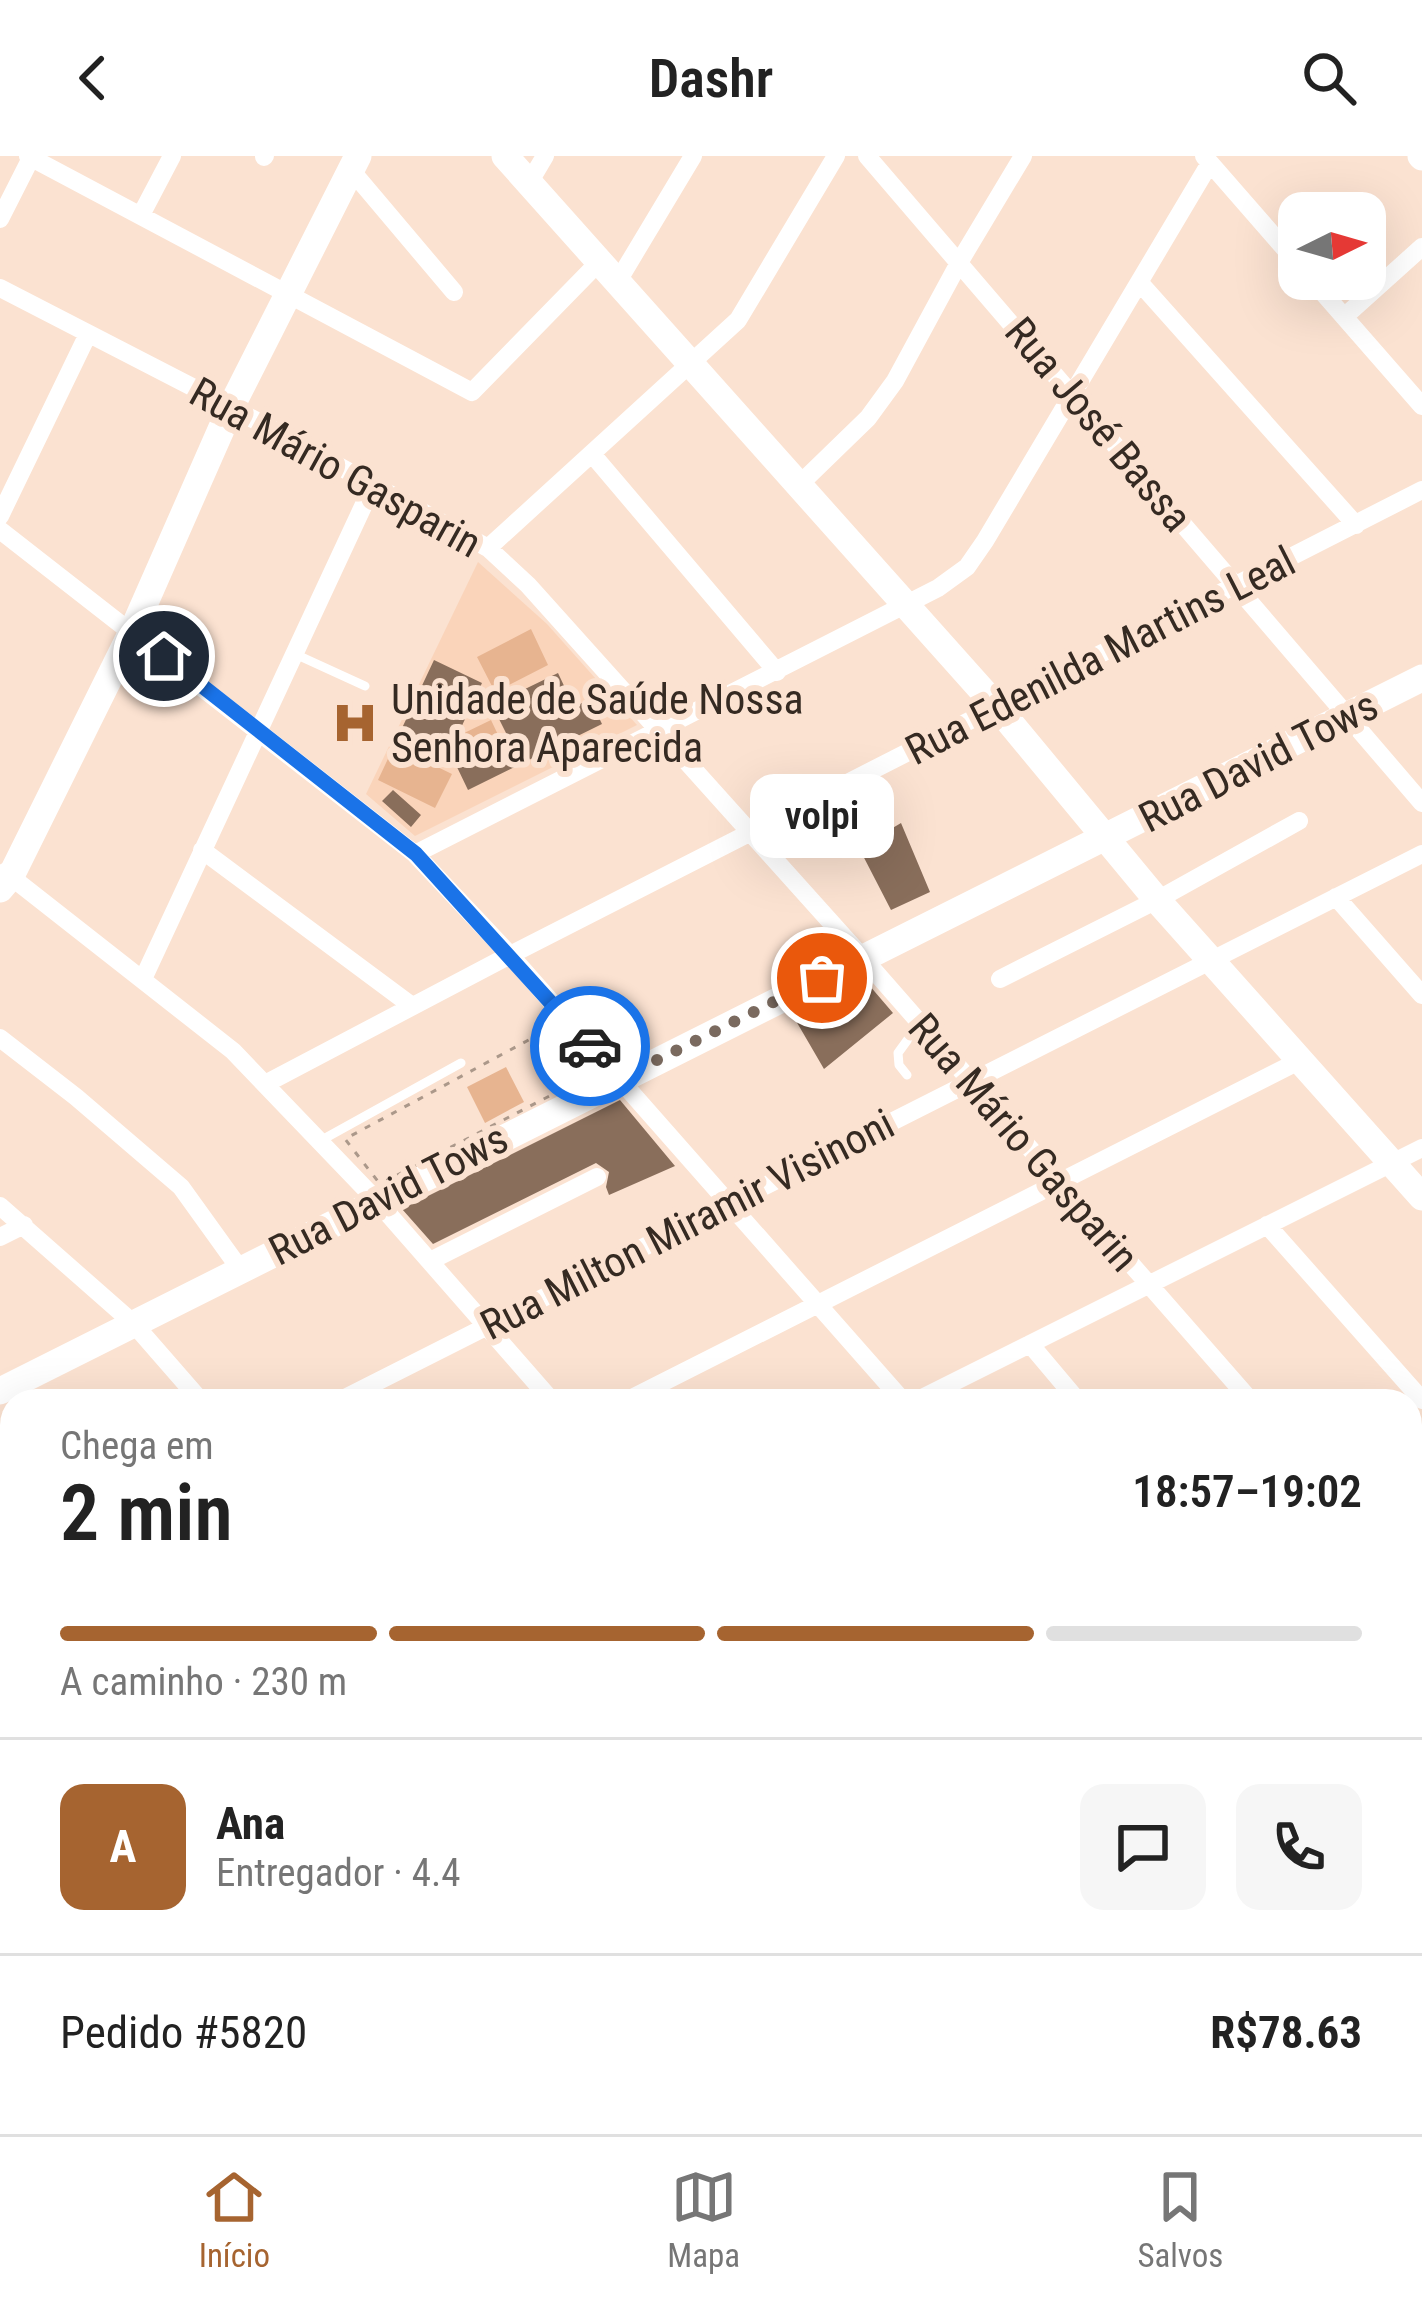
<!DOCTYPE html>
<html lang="pt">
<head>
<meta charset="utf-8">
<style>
  body { margin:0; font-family:"Roboto Condensed",sans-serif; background:#f6f6f6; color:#222; height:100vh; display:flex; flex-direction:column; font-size:45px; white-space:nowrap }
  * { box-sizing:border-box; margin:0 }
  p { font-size:39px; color:#767676 }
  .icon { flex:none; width:66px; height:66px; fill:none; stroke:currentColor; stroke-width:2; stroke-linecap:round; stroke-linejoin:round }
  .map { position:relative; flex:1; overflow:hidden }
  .details { position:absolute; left:0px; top:1233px; width:1422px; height:747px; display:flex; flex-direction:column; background:#fff; border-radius:36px 36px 0 0; box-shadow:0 12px 48px #0002 }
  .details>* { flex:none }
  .needle { width:78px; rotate:85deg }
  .buttons { position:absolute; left:1278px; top:36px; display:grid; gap:24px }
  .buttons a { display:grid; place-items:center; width:108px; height:108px; border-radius:24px; background:#fff; box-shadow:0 12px 48px #0002; font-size:60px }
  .pin { position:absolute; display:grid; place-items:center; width:102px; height:102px; color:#fff; margin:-51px; border:6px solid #fff; border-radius:50%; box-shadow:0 3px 12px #0007 }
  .courier { position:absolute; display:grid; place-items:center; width:120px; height:120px; margin:-60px; border:9px solid #1a73e8; border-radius:50%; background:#fff; color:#222; box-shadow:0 3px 15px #0007 }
  .bubble { position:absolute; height:84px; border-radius:24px; background:#fff; box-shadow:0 12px 48px #0002; font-size:39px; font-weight:600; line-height:84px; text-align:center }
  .head em { font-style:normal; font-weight:600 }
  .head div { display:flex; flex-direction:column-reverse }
  .head { display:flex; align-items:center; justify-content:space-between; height:204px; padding:0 60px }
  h1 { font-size:78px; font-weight:600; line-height:90px }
  .bar { display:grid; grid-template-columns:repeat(4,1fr); gap:18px 12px; align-content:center; height:144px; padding:0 60px }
  .bar i { height:15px; border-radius:9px; background:#e0e0e0 }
  .bar .on { background:#a66430 }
  .bar p { grid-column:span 4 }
  .line { display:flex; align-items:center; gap:30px; padding:0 60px; border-top:3px solid #e0e0e0 }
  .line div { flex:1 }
  .round { display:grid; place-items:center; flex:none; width:126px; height:126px; border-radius:24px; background:#f6f6f6 }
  header { display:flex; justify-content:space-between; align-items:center; height:156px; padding:0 60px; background:#fff; font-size:54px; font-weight:600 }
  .tabs { display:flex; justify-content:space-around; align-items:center; height:168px; border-top:3px solid #e0e0e0; background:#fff; font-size:33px; color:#767676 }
  .tabs a { display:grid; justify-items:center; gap:6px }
  .tabs .on { color:#a66430 }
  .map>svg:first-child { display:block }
  .built { fill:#fad4ba }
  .green { fill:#e7b490 }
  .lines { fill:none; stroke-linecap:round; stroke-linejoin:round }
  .river { stroke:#f8ad76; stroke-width:30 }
  .building { fill:#896e5b }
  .path { stroke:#ab988a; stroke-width:3; stroke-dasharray:6 9; stroke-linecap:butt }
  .lane { stroke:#fff; stroke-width:9 }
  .street { stroke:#fff; stroke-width:18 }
  .secondary { stroke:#fff; stroke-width:27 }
  .done { stroke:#7a6a5f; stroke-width:12; stroke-dasharray:0 21.6 }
  .route { stroke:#1a73e8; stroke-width:15 }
  .labels { text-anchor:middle; stroke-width:12; stroke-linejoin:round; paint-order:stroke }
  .street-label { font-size:42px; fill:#352a22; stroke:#fbe2d1 }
  .poi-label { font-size:42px; fill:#352a22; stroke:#fbe2d1; text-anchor:start }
</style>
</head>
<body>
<header><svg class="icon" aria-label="back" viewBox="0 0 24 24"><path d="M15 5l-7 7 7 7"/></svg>Dashr<svg class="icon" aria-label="search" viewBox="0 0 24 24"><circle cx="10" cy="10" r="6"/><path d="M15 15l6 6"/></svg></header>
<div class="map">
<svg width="1422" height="1978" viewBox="0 0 1422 1978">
  <rect width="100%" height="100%" fill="#fbe2d1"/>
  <!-- built -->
  <path class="built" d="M478,406L547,468L637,569L415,680L366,638Z"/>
  <!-- green -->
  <path class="green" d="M531,473L548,509L495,536L477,501Z
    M491,564L500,583L468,599L458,580Z
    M394,590L452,618L435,652L378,624Z
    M506,911L524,946L485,967L467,931Z
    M247,1968H365L369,1978H243Z"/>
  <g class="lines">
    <!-- river -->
    <path class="river" d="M1410,1677L1422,1670
      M128,1978L133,1968"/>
  </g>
  <!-- building -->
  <path class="building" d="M434,504L482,527L443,610L395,587Z
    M558,517L574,551L590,543L602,568L468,634L456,609L509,583L492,549Z
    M393,634L421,659L411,671L382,645Z
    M901,667L930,736L891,754L859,692Z
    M863,822L893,857L824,913L792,858Z
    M620,944L675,1010L609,1039L606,1031L609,1016L596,1007L433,1088L402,1053Z"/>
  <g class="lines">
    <!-- path -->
    <path class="path" d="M549,873L588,920L380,1028L345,983Z"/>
    <!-- lane -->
    <path class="lane" d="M295,498L365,530
      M907,919L899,909L898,897L919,868
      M320,985L461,907"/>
    <!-- street -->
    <path class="street" d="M28,0L472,236L600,105
      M867,0L1422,647
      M1204,0L1299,109
      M264,1L265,0
      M351,14L454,136
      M529,27L545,0
      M141,59L172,0
      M0,63L32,0
      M1311,123L1422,250
      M618,125L693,0
      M1140,127L1356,369
      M0,132L231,251L488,392L528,429L863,802L1251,1245
      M1344,161L1422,91
      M592,298L777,516
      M800,328L868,262L895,225L960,105L1023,0
      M0,360L88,178
      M0,374L415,698L510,799L903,1245
      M488,392L738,164L836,0
      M202,694L412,850
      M415,698L938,432L967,411L985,385L1210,7
      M5,716L233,895L376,1044L552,1245
      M1336,741L1422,839
      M143,823L373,329
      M1000,823L1157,744L1299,665
      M0,882L76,941L181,1031L240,1113
      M265,928L510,799L1422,334
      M0,1050L133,1167L201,1245
      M1267,1069L1422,1244
      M0,1081L24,1069
      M430,1105L597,1021
      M1030,1188L1078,1245
      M339,1245L1422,698
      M626,1245L1299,905
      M916,1245L1422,992
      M1410,1288L1422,1282
      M0,1420L12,1414
      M1410,1427L1422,1440
      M0,1559L12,1553
      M0,1610L12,1625
      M1410,1775L1422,1768
      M1410,1865L1422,1889
      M229,1978L233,1968
      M832,1978L833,1968"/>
    <!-- secondary -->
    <path class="secondary" d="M505,0L997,551L1157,744L1422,1041
      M1421,0L1422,1
      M0,733L11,720L132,476L231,251L358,0
      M0,1235L1422,522
      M1410,1591L1422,1584
      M0,1678H12"/>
  </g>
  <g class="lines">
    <!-- done -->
    <path class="done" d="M590,890L619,923L822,822"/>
    <!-- route -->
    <path class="route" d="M164,500L416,698L590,890"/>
  </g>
  <!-- icons -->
  <defs>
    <g id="hospital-bare" transform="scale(3.6)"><path d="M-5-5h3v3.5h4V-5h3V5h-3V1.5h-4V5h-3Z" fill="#a66430" stroke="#fbe2d1" stroke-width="2.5" paint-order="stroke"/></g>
  </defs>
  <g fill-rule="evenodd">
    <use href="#hospital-bare" x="355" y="567"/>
  </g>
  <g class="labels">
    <!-- street labels -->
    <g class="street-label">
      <text transform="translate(1099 268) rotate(50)" y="15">Rua José Bassa</text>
      <text transform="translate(336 311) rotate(29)" y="15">Rua Mário Gasparin</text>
      <text transform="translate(1100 499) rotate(-27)" y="15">Rua Edenilda Martins Leal</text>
      <text transform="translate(1258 605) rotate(-27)" y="15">Rua David Tows</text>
      <text transform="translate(1024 986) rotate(49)" y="15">Rua Mário Gasparin</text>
      <text transform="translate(388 1038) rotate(-27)" y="15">Rua David Tows</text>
      <text transform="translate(687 1068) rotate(-27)" y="15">Rua Milton Miramir Visinoni</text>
    </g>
    <!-- poi labels -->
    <g class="poi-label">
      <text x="391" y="558">Unidade de Saúde Nossa<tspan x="391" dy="48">Senhora Aparecida</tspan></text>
    </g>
  </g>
</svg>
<div class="buttons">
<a><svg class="needle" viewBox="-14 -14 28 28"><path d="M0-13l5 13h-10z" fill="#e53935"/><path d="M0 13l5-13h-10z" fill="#767676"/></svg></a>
</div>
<div class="pin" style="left:822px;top:822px;background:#ea580c"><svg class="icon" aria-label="bag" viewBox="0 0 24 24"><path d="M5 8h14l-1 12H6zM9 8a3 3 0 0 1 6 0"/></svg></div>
<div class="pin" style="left:164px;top:500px;background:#1f2937"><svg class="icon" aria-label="home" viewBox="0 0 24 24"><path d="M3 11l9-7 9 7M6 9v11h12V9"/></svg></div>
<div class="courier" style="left:590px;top:890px"><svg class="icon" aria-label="car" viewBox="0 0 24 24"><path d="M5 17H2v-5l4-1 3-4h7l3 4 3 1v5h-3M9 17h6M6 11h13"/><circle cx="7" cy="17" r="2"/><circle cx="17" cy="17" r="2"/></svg></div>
<div class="bubble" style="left:750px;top:618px;width:144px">volpi</div>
<section class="details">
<div class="head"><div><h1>2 min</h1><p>Chega em</p></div><em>18:57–19:02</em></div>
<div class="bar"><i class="on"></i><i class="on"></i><i class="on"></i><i></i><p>A caminho · 230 m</p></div>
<div class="line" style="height:216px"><b class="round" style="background:#a66430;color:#fff">A</b><div><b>Ana</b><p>Entregador · 4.4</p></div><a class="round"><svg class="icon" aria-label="chat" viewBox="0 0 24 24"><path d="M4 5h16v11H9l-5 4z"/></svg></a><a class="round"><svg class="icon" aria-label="phone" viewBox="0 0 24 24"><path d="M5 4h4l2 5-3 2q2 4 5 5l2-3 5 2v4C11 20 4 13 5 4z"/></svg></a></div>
<div class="line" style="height:156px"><div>Pedido #5820</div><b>R$78.63</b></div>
</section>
</div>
<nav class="tabs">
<a class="on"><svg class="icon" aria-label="home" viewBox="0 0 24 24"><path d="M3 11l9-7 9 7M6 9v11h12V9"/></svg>Início</a>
<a><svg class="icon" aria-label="map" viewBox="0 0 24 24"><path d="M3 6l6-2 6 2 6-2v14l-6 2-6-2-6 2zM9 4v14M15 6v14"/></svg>Mapa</a>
<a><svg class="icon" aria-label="saved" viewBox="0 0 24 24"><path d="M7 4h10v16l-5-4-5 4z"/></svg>Salvos</a>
</nav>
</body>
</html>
